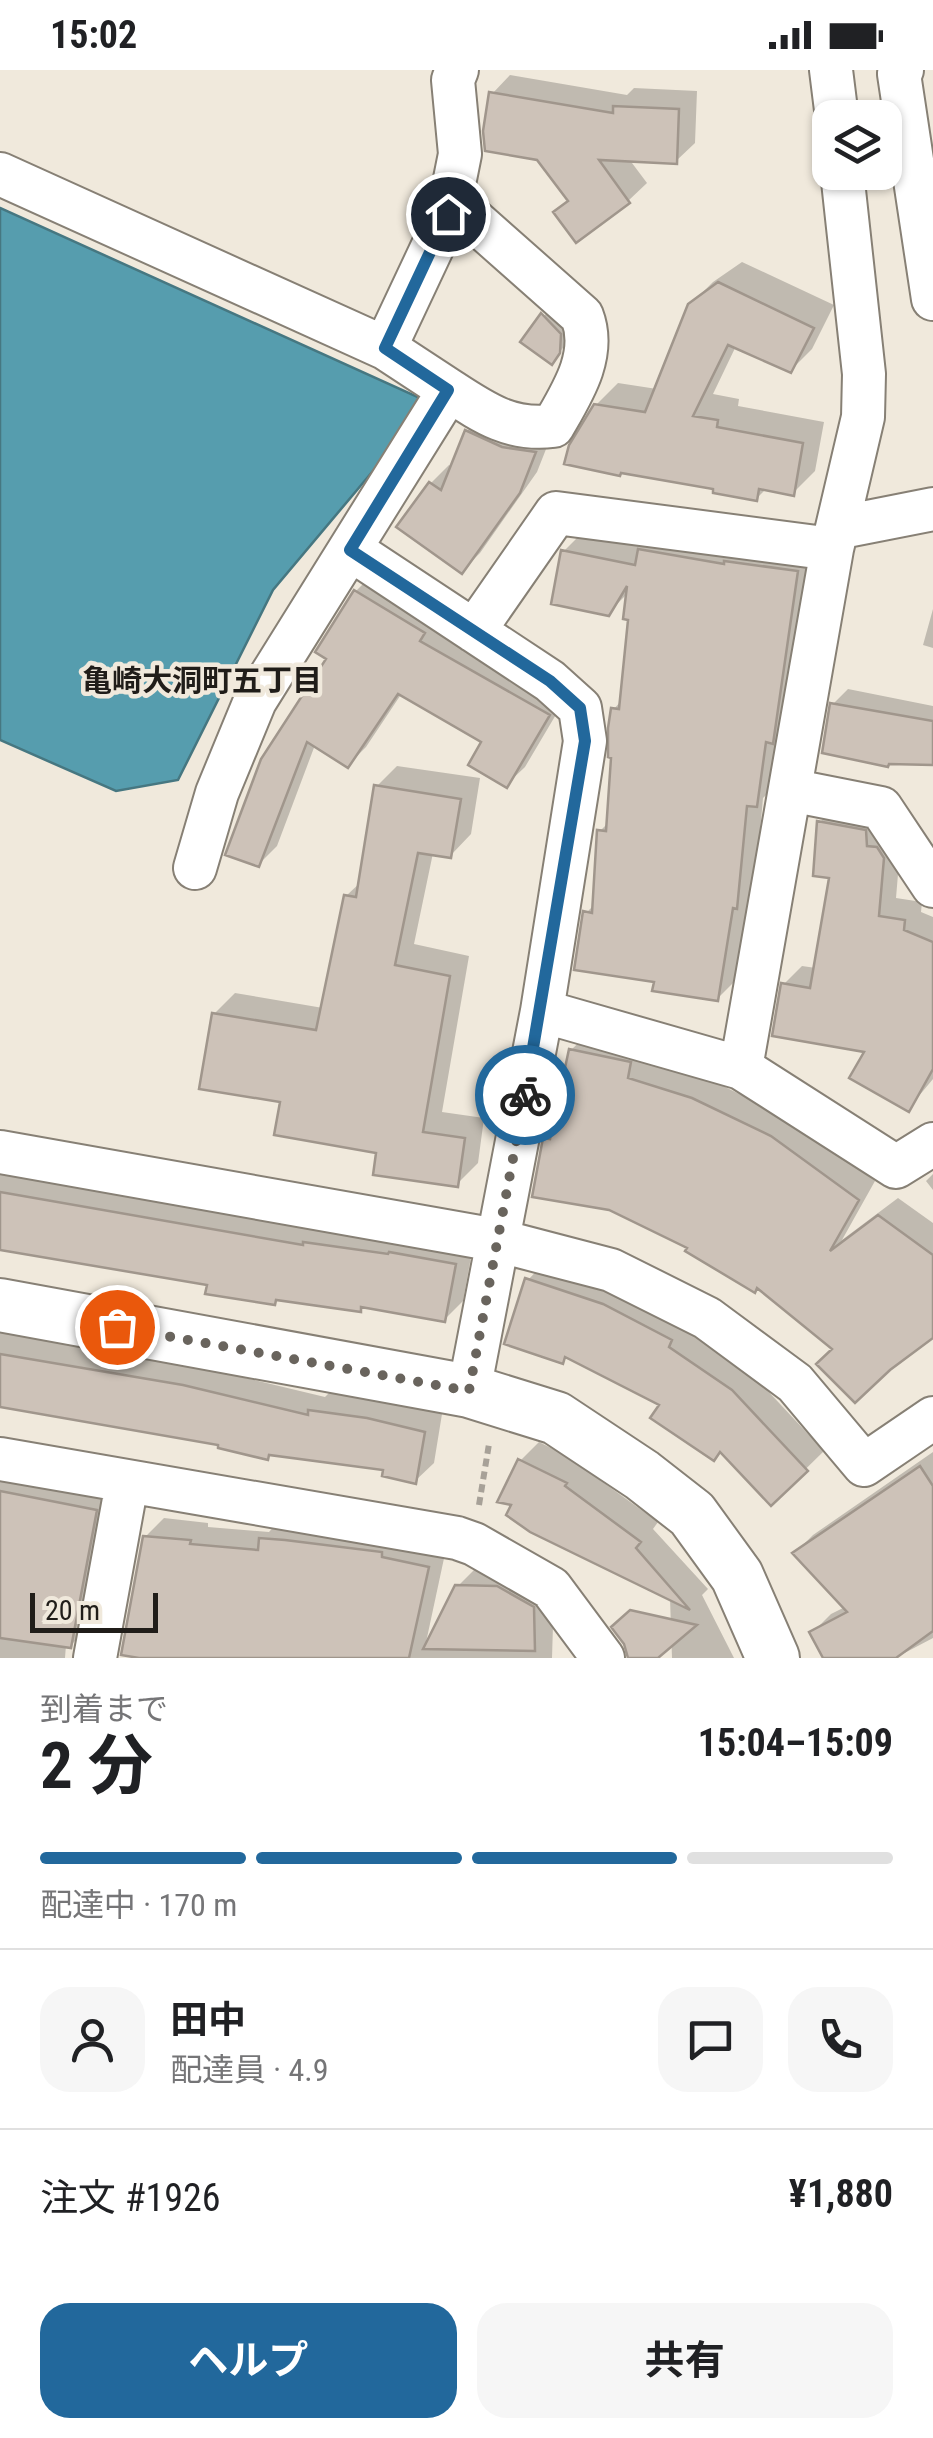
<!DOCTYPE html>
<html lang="ja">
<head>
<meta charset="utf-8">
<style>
  body { margin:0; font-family:"Roboto Condensed","Noto Sans JP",sans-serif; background:#f6f6f6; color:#202124; height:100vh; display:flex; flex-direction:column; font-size:38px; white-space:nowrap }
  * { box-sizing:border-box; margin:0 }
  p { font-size:32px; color:#757577 }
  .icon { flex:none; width:55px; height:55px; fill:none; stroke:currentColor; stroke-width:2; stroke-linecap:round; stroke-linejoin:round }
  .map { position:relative; height:1588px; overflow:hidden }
  .panel { display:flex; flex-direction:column; background:#fff; flex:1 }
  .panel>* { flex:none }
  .controls { position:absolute; left:812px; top:30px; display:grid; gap:20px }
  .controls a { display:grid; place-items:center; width:90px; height:90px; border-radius:20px; background:#fff; box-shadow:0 2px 8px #0004; font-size:50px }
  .scale { position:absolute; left:30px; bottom:25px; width:128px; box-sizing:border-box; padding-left:10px; border:5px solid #201d19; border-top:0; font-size:28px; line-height:35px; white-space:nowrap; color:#201d19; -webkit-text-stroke:8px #f0e9dc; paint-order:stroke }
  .pin { position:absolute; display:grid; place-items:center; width:85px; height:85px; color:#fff; margin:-42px; border:5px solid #fff; border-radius:50%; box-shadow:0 2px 10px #0007 }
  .courier { position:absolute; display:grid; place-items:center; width:100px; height:100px; margin:-50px; border:8px solid #22689c; border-radius:50%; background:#fff; color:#222; box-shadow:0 2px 12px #0007 }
  .headline em { font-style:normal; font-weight:700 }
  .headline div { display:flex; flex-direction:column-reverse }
  .headline { display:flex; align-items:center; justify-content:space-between; height:170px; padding:0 40px }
  h1 { font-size:65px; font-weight:700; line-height:75px }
  .bar { display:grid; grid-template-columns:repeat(4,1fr); gap:15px 10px; align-content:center; height:120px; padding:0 40px }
  .bar i { height:12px; border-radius:8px; background:#e0e0e0 }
  .bar .selected { background:#22689c }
  .bar p { grid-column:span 4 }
  .line { display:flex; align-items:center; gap:25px; padding:0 40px; border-top:2px solid #e0e0e0 }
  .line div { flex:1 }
  .round { display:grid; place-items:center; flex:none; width:105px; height:105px; border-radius:30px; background:#f6f6f6 }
  .button { display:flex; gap:20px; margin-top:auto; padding:20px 40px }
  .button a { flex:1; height:115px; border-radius:30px; background:#22689c; color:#fff; font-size:40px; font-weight:700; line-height:115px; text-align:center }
  .button a+a { background:#f6f6f6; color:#202124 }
  .status { display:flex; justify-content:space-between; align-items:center; height:70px; padding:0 50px; background:#fff; direction:ltr }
  .status svg { height:28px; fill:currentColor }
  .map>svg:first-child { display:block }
  .water { fill:#569dae; stroke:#467781; stroke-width:2.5 }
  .shadow { fill:#0003 }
  .building { fill:#cdc2b8; stroke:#a0968c; stroke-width:2.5 }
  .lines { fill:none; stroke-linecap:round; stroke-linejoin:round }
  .minor-casing { stroke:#878075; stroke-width:46 }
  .tertiary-casing { stroke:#878075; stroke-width:56 }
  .path { stroke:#a7a198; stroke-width:6; stroke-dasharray:8 5; stroke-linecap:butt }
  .minor { stroke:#fff; stroke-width:42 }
  .tertiary { stroke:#fff; stroke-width:52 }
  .done { stroke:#69645d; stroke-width:10; stroke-dasharray:0 18 }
  .route { stroke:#22689c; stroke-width:12 }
  .labels { text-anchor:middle; stroke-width:9; stroke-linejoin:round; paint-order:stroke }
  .neighbourhood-label { font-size:30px; font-weight:bold; fill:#201d19; stroke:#f0e9dc }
</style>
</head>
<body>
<div class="status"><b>15:02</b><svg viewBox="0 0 49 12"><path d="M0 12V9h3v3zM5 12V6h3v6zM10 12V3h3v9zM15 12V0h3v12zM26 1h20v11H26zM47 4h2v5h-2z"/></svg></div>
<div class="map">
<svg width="933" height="1588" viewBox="0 0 933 1588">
  <rect width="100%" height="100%" fill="#f0e9dc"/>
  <!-- water -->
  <path class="water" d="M0,138L420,328L378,395L273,520L178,710L116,721L0,670Z"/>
  <!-- shadow -->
  <path class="shadow" d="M510,5L627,25L634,18L697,21L695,73L676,91L629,89L647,113L628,131L557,142L569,129L492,24Z
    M742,192L834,235L812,279L791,300L736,276L713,324L739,329L738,336L824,352L815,401L793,423L767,418L756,429L716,417L596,335L618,313L657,319L690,235L713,212Z
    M552,236L568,250V272L551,292L524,272Z
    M485,343L552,364L537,402L480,483L462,501L431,413L449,395L453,398L467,361Z
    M582,463L815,483L775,716L763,728L755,818L749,823L736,910L718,928L656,910L586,843L596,833L600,761L609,752L613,640L622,630L631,548L628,523L608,543L564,481Z
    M374,503L567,626L525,697L506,715L485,671L402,623L366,677L348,695L315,675L277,776L259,794L329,588L318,581L356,521Z
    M933,539V578L923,575Z
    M848,619L933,636V692L833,634Z
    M397,696L480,708L471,764L451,785L433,783L414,874L469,886L442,1042L484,1048L478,1093L457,1114L379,1081L283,1030L214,944L235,923L323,938L346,826L362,811L376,717Z
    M838,734L901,768L896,828L922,832L921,842L933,847V1009L908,1039L868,981L784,914L802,896L816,898L832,805L820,752Z
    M590,962L711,1010L790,1049L875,1111L842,1170L898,1128L933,1153V1264L888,1298L835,1278L758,1216L690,1177L545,1069L555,1060L571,980Z
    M0,1102L473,1176L463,1231L444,1250L364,1235L360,1240L279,1228L274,1233L210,1213L0,1177Z
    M933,1104V1120L926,1111Z
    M546,1191L622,1217L750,1302L824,1381L772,1432L722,1380L662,1334L568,1286L562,1291L528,1210Z
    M0,1262L203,1298L325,1327L329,1323L387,1330L442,1344L434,1393L415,1411L386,1398L0,1335Z
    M539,1372L583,1394L582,1397L658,1452L653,1459L708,1519L702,1525L734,1588H672L670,1528L520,1391Z
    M933,1382V1568L895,1588H825L812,1563L831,1544L845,1537L795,1483L813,1465Z
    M0,1402L114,1422L89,1557L71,1575H66L65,1588H0Z
    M164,1448L208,1453V1457L269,1462L280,1450L446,1479L425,1577L457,1517L476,1498L554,1522L552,1588H158L145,1467Z"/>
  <!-- building -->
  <path class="building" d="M489,22L613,43V36L679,39L677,94L599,90L630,133L576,173L553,142L568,131L537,90L485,81L483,61Z
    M718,212L814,258L791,303L728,275L693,346L718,350L717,357L803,373L794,426L759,419L757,431L713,423V419L621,403L620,406L564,394L569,375L594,334L645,342L688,234Z
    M541,243L561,264L560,283L552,295L520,272Z
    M465,360L502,377L536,382L520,423L462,504L396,457L429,412L441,420Z
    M638,479L724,494V491L798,501L773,674L766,672L757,737L747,736L737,839L733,838L718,931L652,921L654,912L574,900L583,841L592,843L597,760L606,761L611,688L608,687V658L611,638L619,639L628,550L623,549L627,516L609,546L551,534L561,480L635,495Z
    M354,520L425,563L420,571L550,645L507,718L468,695L481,672L398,624L348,698L307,672L259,797L225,785L261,689L326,589L315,582Z
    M830,633L933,651V695L889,694L888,697L822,683Z
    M374,715L461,729L451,788L418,783L395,895L450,906L423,1062L465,1068L458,1117L373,1105L376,1083L274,1065L280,1032L199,1019L212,943L316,960L344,825L356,827Z
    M817,751L866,760L867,776L877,777L884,788L879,846L905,850L904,860L933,872V999L909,1042L849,1008L864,982L772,966L781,913L810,918L829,808L813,806Z
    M569,979L631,992L628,1008L692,1028L771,1066L859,1130L830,1181L878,1145L933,1185V1268L890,1300L855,1333L816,1294L832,1279L757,1218L755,1223L685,1181L687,1178L609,1140L532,1127L543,1068L550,1069Z
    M0,1122L303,1175V1172L388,1184L389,1182L456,1194L445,1252L361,1237V1242L276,1230L275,1235L205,1224L207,1215L0,1180Z
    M525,1208L603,1234L672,1270L669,1277L732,1320L808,1401L771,1436L720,1382L714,1391L650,1348L659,1335L565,1287L563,1294L504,1274Z
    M0,1284L183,1315L308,1345V1340L367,1348L425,1362L416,1414L382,1406L383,1400L269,1385L268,1390L218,1378V1375L0,1337Z
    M518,1389L567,1413L565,1416L641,1472L636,1478L690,1540L530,1462L506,1445L511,1435L497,1432Z
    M920,1396L933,1416V1561L896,1588H823L809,1562L847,1542L792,1483Z
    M0,1421L97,1440L71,1578L0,1568Z
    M143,1466L191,1470L190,1474L258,1480L259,1468L285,1470L382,1482V1487L429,1497L409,1588H139L121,1585Z
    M455,1515L497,1516L534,1537L535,1581L423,1579Z
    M630,1540L697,1555L658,1588H628L624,1574L611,1557Z"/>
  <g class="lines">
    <!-- minor casing -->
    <g class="minor-casing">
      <path id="minor" d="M831,0L837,48
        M902,0L899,4L933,229
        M0,104L385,278L449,320L255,631L217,723L195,798
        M385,278L448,144L460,84L453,10L457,0
        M449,320C484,343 510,361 553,356C572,323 597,285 582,246L451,130
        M837,458L933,439
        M350,479L550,611L580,638L585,671L542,941L469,1321
        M474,561L556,443L832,479
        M790,720L881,738L933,816
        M542,941L741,998L896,1097L933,1074
        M741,998L832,479L863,347L864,304L842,102
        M0,1082L496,1170L611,1200L707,1248L795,1313L864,1395L933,1348
        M0,1389L457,1468L474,1474L551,1518L603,1588
        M95,1588L127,1413"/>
    </g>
    <!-- tertiary casing -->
    <g class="tertiary-casing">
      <path id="tertiary" d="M0,1235L469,1321L556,1348L642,1405L692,1444L737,1506L773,1588"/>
    </g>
    <!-- path -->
    <path class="path" d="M479,1435L489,1374"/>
    <!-- minor -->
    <use href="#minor" class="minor"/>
    <!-- tertiary -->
    <use href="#tertiary" class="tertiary"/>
  </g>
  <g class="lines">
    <!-- done -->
    <path class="done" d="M117,1257L469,1321L525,1025"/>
    <!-- route -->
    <path class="route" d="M448,144L385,278L448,320L350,480L550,611L580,638L585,671L525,1025"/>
  </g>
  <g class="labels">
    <!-- neighbourhood labels -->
    <g class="neighbourhood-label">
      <text x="202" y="621">亀崎大洞町五丁目</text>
    </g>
  </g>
</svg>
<div class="controls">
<a><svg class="icon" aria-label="layers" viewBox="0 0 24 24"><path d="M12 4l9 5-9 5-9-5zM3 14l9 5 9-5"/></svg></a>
</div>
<div class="scale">20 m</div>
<div class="pin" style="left:117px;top:1257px;background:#ea580c"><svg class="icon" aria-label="bag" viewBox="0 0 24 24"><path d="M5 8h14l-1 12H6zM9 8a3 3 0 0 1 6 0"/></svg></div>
<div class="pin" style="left:448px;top:144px;background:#1f2937"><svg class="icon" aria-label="home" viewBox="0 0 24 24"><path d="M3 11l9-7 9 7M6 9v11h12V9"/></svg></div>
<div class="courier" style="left:525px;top:1025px"><svg class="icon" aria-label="bike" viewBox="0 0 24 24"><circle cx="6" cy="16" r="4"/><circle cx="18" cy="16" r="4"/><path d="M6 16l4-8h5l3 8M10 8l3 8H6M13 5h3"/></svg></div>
</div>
<section class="panel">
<div class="headline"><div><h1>2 分</h1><p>到着まで</p></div><em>15:04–15:09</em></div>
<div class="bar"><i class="selected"></i><i class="selected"></i><i class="selected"></i><i></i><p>配達中 · 170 m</p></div>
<div class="line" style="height:180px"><a class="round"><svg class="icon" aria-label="person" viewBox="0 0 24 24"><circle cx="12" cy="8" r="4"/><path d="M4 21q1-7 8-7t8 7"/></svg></a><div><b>田中</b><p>配達員 · 4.9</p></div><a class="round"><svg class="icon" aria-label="chat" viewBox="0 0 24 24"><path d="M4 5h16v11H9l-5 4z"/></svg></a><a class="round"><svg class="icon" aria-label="phone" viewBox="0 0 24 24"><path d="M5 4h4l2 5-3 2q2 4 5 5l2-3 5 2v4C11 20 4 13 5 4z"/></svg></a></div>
<div class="line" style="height:130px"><div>注文 #1926</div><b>¥1,880</b></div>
<div class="button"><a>ヘルプ</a><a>共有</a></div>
</section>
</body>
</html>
